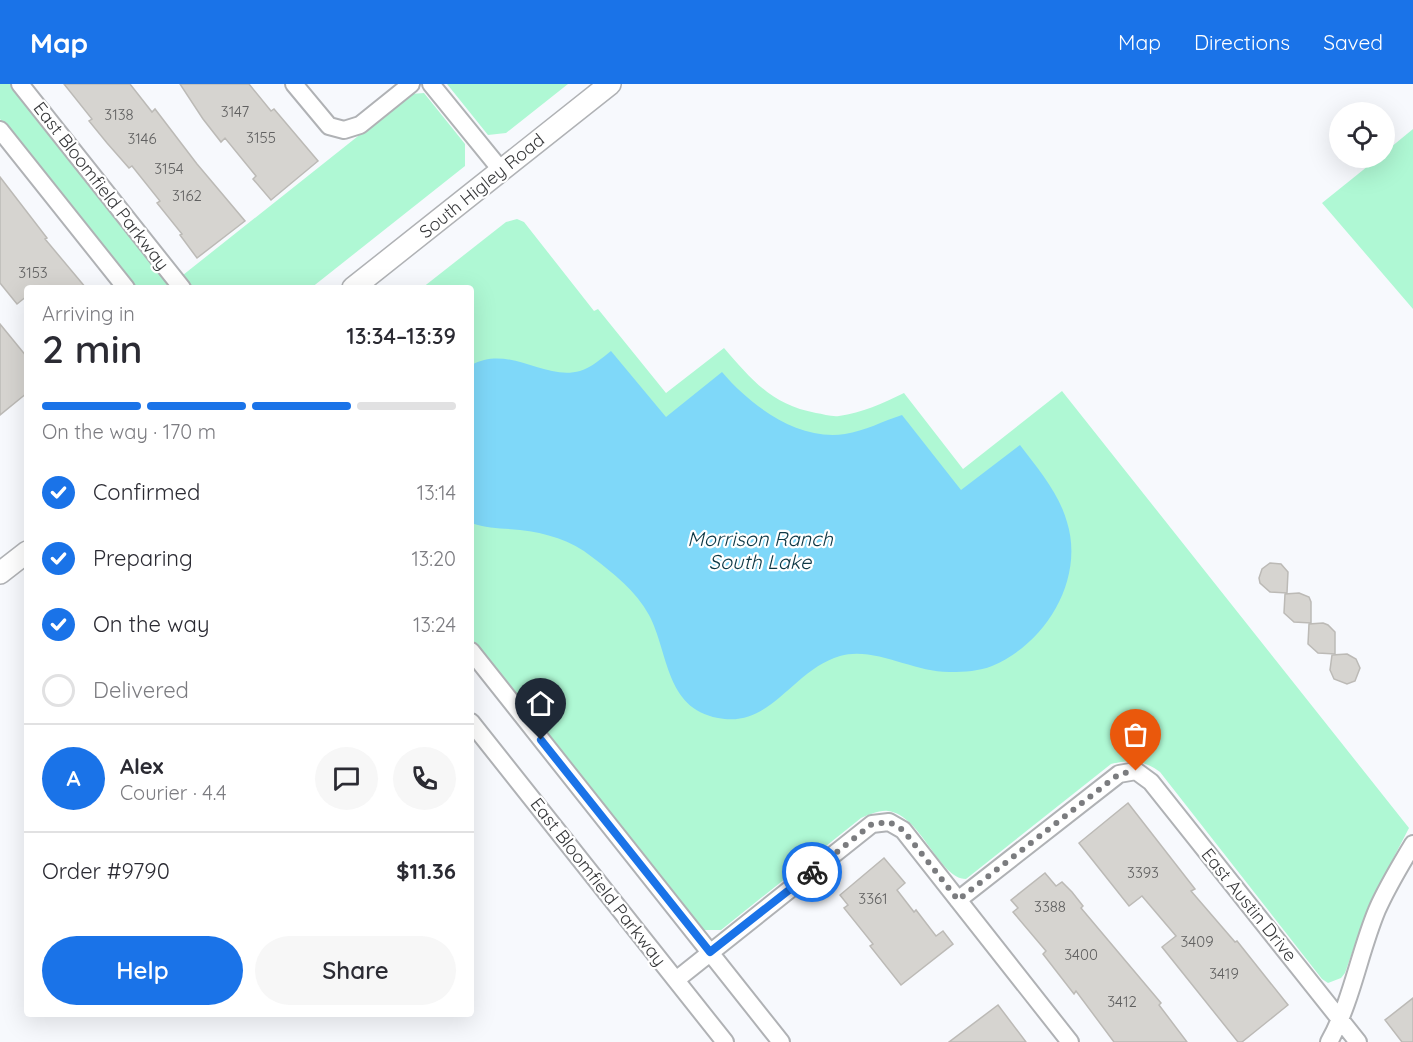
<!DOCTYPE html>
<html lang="en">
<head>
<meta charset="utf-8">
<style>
  body { margin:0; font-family:Quicksand,sans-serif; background:#f7f7f7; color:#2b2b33; height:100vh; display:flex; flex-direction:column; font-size:22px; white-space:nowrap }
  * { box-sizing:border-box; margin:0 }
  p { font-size:20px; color:#7c7c81 }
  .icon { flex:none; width:33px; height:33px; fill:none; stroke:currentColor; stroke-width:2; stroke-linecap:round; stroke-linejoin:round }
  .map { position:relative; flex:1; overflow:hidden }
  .drawer { position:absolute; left:24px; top:201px; width:450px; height:732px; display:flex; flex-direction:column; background:#fff; border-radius:6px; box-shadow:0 6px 24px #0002 }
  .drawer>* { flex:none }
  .fabs { position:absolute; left:1329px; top:18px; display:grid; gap:12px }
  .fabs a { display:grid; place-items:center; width:66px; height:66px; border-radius:50%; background:#fff; box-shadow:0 6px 24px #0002; font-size:30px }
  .pin { position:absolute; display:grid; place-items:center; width:51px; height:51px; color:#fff; margin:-62px -26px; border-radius:50% 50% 50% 0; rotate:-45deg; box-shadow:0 0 6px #0007 }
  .pin .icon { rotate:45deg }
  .courier { position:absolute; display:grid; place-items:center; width:60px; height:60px; margin:-30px; border:4px solid #1a73e8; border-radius:50%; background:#fff; color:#222; box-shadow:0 2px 8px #0007 }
  .overview em { font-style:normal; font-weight:600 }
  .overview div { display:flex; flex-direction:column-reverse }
  .overview { display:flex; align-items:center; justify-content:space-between; height:102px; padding:0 18px }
  h1 { font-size:39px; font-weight:600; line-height:45px }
  .bar { display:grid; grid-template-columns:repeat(4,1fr); gap:9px 6px; align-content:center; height:72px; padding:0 18px }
  .bar i { height:8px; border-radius:4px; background:#e1e1e2 }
  .bar .current { background:#1a73e8 }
  .bar p { grid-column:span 4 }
  .line { display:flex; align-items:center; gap:15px; padding:0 18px; border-top:2px solid #e1e1e2 }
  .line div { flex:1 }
  .round { display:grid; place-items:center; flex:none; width:63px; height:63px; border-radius:32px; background:#f7f7f7 }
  ol { padding:0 18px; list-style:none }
  li { display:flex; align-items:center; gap:18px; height:66px }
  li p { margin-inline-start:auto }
  li .icon { padding:6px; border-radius:50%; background:#1a73e8; color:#fff; stroke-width:4 }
  li:last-child { color:#7c7c81 }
  li i { width:33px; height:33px; border:3px solid #e1e1e2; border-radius:50% }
  .button { display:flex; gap:12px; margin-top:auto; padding:12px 18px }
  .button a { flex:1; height:69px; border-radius:36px; background:#1a73e8; color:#fff; font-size:24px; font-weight:600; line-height:69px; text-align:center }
  .button a+a { background:#f7f7f7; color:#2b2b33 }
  header { display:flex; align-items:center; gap:36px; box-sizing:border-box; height:84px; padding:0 30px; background:#1a73e8; color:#fff }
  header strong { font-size:28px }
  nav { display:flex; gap:33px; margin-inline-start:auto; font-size:21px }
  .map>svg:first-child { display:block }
  .green { fill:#aff8d4 }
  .water { fill:#7fd8f9 }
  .building { fill:#d6d4d0; stroke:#bcbab6; stroke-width:1.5 }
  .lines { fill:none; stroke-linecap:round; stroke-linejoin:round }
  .minor-casing { stroke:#b0b2b5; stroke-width:20 }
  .major-casing { stroke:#b0b2b5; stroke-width:24 }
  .minor { stroke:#fff; stroke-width:16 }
  .major { stroke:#fff; stroke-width:21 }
  .done { stroke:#7b7c7f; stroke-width:6; stroke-dasharray:0 10.8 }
  .route { stroke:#1a73e8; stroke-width:8 }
  .labels { text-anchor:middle; stroke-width:4.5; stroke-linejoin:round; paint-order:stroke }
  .number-label { font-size:15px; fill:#606060 }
  .street-label { font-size:18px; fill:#38393b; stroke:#fff }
  .water-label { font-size:20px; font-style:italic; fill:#0c3744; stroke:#fff }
</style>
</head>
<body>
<header>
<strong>Map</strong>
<nav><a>Map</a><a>Directions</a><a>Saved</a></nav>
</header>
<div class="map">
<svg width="1413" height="958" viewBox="0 0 1413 958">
  <rect width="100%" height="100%" fill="#f7f9fd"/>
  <!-- green -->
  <path class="green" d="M0,0H12L173,204H134L0,35Z
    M447,0H568L506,49L488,51Z
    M424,9L465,60V82L311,204H193L183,191L411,10Z
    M1413,45V225L1322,119L1378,74H1384L1385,68Z
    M517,135L524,138L594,227L598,225L666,309L724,264C752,296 772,321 816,329C823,330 832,333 839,332C862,329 883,319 904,309L963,385L1062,307L1409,744L1368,823L1345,889L1341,894L1328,899L1322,895L1160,688C1144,676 1130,675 1111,680L966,795C939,795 921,731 888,727C879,726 869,731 861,734L721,846H704L696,840L471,555V204H422L506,138Z"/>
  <!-- water -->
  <path class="water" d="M611,267L666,333L722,288C751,322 798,357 845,350C865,347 883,337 902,331L961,406L1020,361C1038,385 1059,409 1067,438C1085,496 1045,560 992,582C980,587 964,588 951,588C914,589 875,562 840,572C792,586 771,645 718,634C665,624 669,569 649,531C636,507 613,489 592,473C571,456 546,449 520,446C503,444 488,445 471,439V281C510,260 544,297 580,287C591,284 602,274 611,267Z"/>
  <!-- building -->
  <path class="building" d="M64,0H130L152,28L155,25L197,80L245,137L197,174L180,151L182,150L157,119L160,117L132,82L129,84L107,59L89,37L92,35Z
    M180,0H249L271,27L274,25L318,77L271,116L253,95L256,92L225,54L221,58L203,35Z
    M0,93L47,154L45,155L86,204H27V212L17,220L0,199Z
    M0,240L27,273V309L0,331Z
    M1270,479L1281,480L1288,488L1287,509L1270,508L1260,499L1259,494L1262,485Z
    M1299,509L1309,513L1311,518V539L1294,538L1284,529L1285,510Z
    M1323,539L1328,541L1335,548V570L1318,569L1308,560L1309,540Z
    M1347,570L1356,575L1360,584L1355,597L1347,600L1334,595L1330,586L1332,571Z
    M1128,719L1195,805L1191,807L1235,858L1237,857L1288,921L1242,958H1238L1162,863L1176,852L1142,812L1129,822L1079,759Z
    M884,774L905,799L897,806L914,828L916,826L936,852L943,847L953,860L901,901L870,862L873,860L844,824L848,821L840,811Z
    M1045,789L1056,802L1062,798L1072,808L1083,822L1081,824L1161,919L1159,921L1187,958H1114L1076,907L1074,910L1043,870L1046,867L1013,828L1018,824L1011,816Z
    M1413,914V958H1402L1385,936Z
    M998,921L1026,958H949Z"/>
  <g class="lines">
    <!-- minor casing -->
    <g class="minor-casing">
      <path id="minor" d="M20,0L182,204
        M294,0L329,42L344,46L360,41L411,0
        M431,0L501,86
        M0,46L126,204
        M471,567L781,958
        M471,638L725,958
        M958,816L1119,690L1136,687L1151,698L1358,958
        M676,896L872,740L889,738L903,746L1070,958
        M1329,958C1352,917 1359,869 1377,826C1387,803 1400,782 1413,760"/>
    </g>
    <!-- major casing -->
    <g class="major-casing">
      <path id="major" d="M353,204L610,0
        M0,489L27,468"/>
    </g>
    <!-- minor -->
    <use href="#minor" class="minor"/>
    <!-- major -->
    <use href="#major" class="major"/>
  </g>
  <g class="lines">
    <!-- done -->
    <path class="done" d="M812,788L872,740L889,738L903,746L958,816L1119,690L1136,687"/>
    <!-- route -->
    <path class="route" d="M541,656L710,868L812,788"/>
  </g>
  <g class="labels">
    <!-- number labels -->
    <g class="number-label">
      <text x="235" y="33">3147</text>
      <text x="119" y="36">3138</text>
      <text x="261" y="59">3155</text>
      <text x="142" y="60">3146</text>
      <text x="169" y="90">3154</text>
      <text x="187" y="117">3162</text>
      <text x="33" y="194">3153</text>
      <text x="1143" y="794">3393</text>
      <text x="873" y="820">3361</text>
      <text x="1050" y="828">3388</text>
      <text x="1197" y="863">3409</text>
      <text x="1081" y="876">3400</text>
      <text x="1224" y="895">3419</text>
      <text x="1122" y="923">3412</text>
    </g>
    <!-- street labels -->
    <g class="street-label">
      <text transform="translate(101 102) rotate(52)" y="6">East Bloomfield Parkway</text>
      <text transform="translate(482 102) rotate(-39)" y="6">South Higley Road</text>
      <text transform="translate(598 798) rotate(52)" y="6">East Bloomfield Parkway</text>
      <text transform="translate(1249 821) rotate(51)" y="6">East Austin Drive</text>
    </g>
    <!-- water labels -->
    <g class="water-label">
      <text x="760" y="462">Morrison Ranch<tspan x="760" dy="23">South Lake</tspan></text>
    </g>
  </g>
</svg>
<div class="fabs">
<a><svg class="icon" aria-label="locate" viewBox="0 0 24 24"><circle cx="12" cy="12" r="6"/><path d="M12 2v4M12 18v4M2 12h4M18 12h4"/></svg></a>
</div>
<div class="pin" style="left:1136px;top:687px;background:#ea580c"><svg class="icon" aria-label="bag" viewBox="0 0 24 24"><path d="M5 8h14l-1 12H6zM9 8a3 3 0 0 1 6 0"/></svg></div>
<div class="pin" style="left:541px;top:656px;background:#1f2937"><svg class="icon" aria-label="home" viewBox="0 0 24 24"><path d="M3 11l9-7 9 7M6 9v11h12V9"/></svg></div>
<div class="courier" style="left:812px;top:788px"><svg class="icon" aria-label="bike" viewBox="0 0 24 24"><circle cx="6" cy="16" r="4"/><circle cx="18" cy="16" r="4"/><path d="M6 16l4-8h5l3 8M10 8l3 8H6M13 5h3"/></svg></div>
<section class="drawer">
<div class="overview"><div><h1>2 min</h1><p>Arriving in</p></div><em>13:34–13:39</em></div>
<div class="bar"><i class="current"></i><i class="current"></i><i class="current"></i><i></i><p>On the way · 170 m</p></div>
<ol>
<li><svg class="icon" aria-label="check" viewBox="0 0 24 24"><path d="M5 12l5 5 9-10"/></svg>Confirmed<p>13:14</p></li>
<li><svg class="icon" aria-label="check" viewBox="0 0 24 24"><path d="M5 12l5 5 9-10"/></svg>Preparing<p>13:20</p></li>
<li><svg class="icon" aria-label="check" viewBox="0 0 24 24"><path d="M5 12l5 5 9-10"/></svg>On the way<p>13:24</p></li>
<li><i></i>Delivered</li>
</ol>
<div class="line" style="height:108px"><b class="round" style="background:#1a73e8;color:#fff">A</b><div><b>Alex</b><p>Courier · 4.4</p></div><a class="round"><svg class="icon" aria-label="chat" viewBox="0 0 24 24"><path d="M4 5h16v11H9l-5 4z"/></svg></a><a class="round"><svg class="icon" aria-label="phone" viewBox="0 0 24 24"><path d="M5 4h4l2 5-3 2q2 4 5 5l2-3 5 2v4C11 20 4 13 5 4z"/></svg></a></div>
<div class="line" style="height:78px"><div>Order #9790</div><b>$11.36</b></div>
<div class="button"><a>Help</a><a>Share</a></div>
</section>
</div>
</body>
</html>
